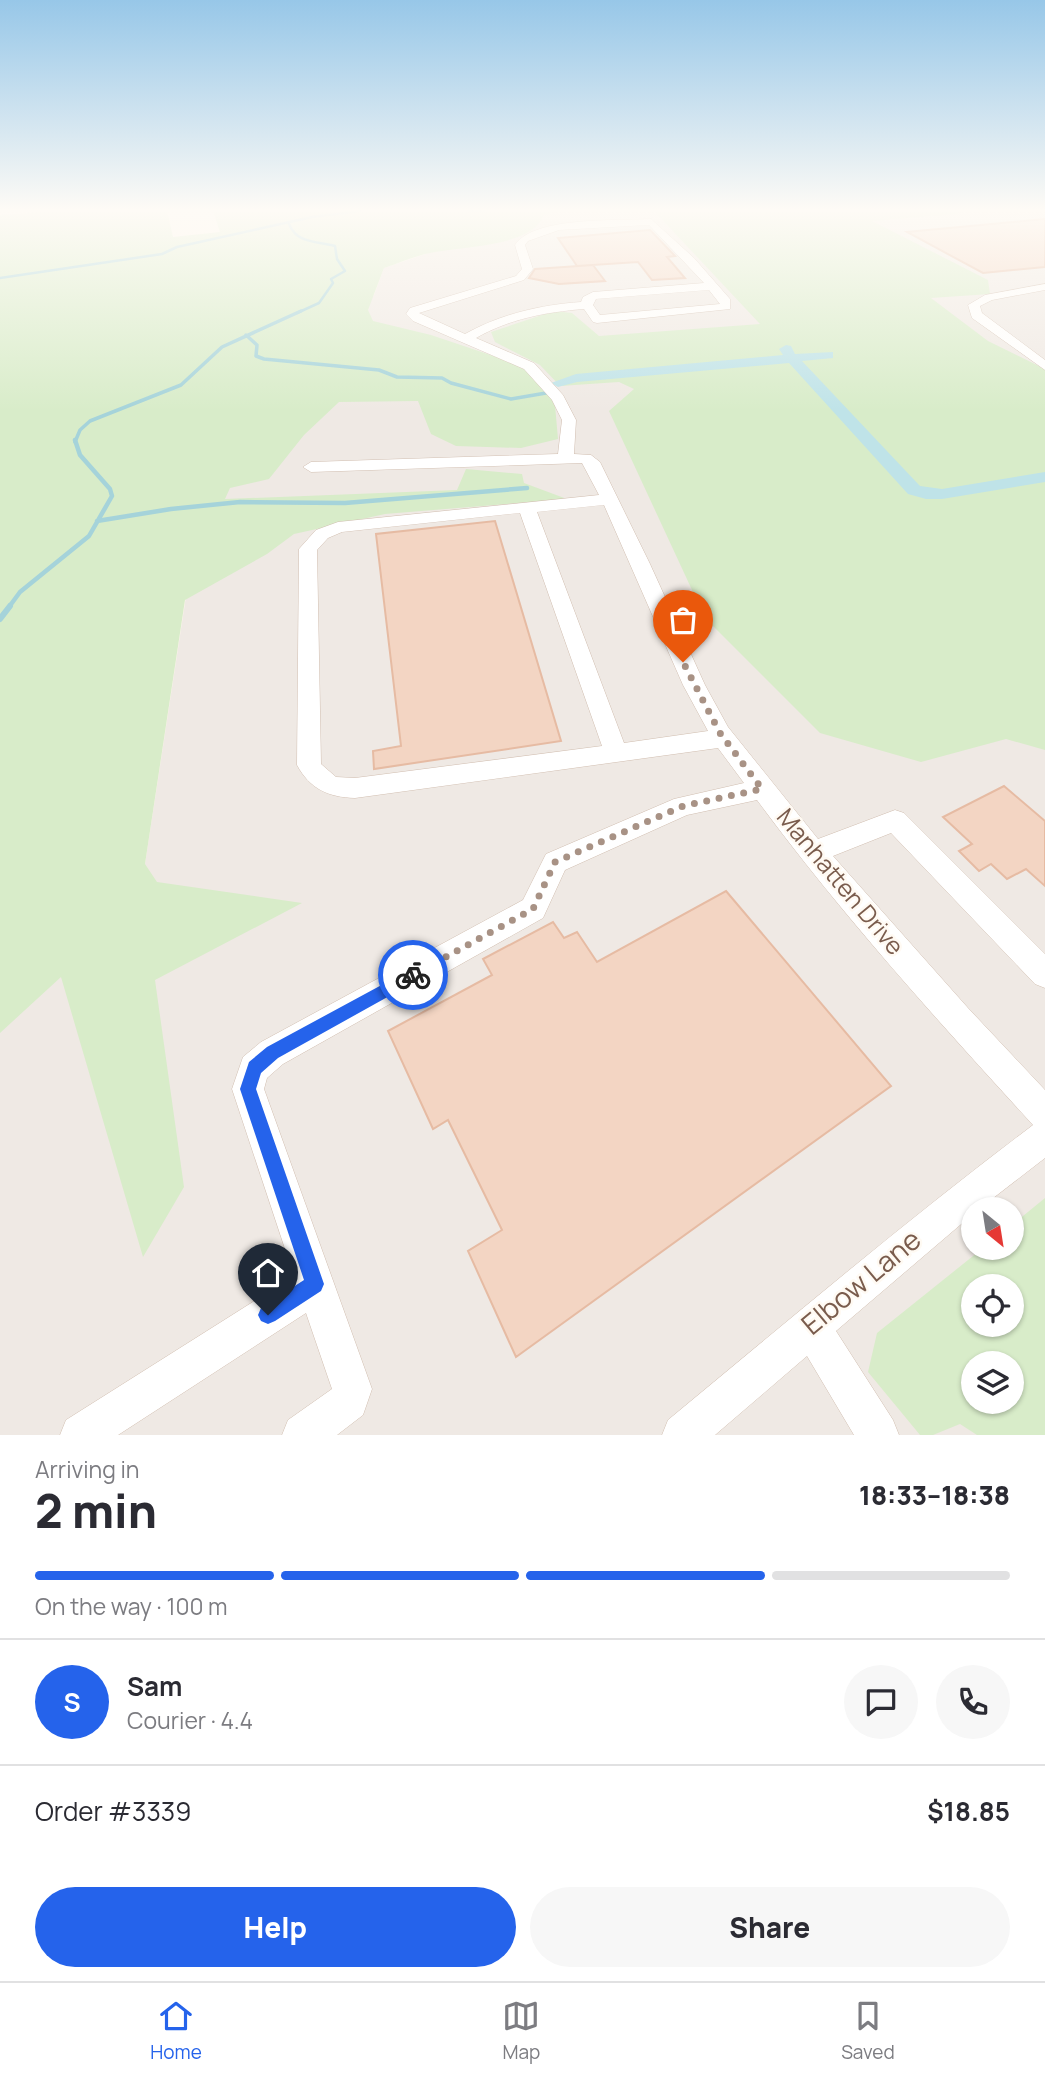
<!DOCTYPE html>
<html lang="en">
<head>
<meta charset="utf-8">
<style>
  body { margin:0; font-family:Manrope,sans-serif; background:#f7f7f7; color:#2b2b33; height:100vh; display:flex; flex-direction:column; font-size:26px; white-space:nowrap }
  * { box-sizing:border-box; margin:0 }
  p { font-size:23px; color:#7c7c81 }
  .icon { flex:none; width:38px; height:38px; fill:none; stroke:currentColor; stroke-width:2; stroke-linecap:round; stroke-linejoin:round }
  .map { position:relative; height:1435px; overflow:hidden }
  .side { display:flex; flex-direction:column; background:#fff; flex:1 }
  .side>* { flex:none }
  .needle { width:46px; rotate:150deg }
  .controls { position:absolute; left:961px; top:1197px; display:grid; gap:14px }
  .controls a { display:grid; place-items:center; width:63px; height:63px; border-radius:50%; background:#fff; box-shadow:0 2px 5px #0004; font-size:35px }
  .pin { position:absolute; display:grid; place-items:center; width:60px; height:60px; color:#fff; margin:-72px -30px; border-radius:50% 50% 50% 0; rotate:-45deg; box-shadow:0 0 7px #0007 }
  .pin .icon { rotate:45deg }
  .courier { position:absolute; display:grid; place-items:center; width:70px; height:70px; margin:-35px; border:5px solid #2563eb; border-radius:50%; background:#fff; color:#222; box-shadow:0 2px 9px #0007 }
  .head em { font-style:normal; font-weight:800 }
  .head div { display:flex; flex-direction:column-reverse }
  .head { display:flex; align-items:center; justify-content:space-between; height:119px; padding:0 35px }
  h1 { font-size:46px; font-weight:800; line-height:52px }
  .bar { display:grid; grid-template-columns:repeat(4,1fr); gap:10px 7px; align-content:center; height:84px; padding:0 35px }
  .bar i { height:9px; border-radius:5px; background:#e1e1e2 }
  .bar .selected { background:#2563eb }
  .bar p { grid-column:span 4 }
  .line { display:flex; align-items:center; gap:18px; padding:0 35px; border-top:2px solid #e1e1e2 }
  .line div { flex:1 }
  .round { display:grid; place-items:center; flex:none; width:74px; height:74px; border-radius:37px; background:#f7f7f7 }
  .primary-button { display:flex; gap:14px; margin-top:auto; padding:14px 35px }
  .primary-button a { flex:1; height:80px; border-radius:42px; background:#2563eb; color:#fff; font-size:28px; font-weight:800; line-height:80px; text-align:center }
  .primary-button a+a { background:#f7f7f7; color:#2b2b33 }
  .dock { display:flex; justify-content:space-around; align-items:center; height:98px; border-top:2px solid #e1e1e2; background:#fff; font-size:19px; color:#7c7c81 }
  .dock a { display:grid; justify-items:center; gap:4px }
  .dock .selected { color:#2563eb }
  .map>svg:first-child { display:block }
  .industrial { fill:#efe9e4; fill-rule:evenodd }
  .green { fill:#d8ecc9; fill-rule:evenodd }
  .lines { fill:none; stroke-linecap:round; stroke-linejoin:round }
  .stream-far3 { stroke:#a5d3da; stroke-width:2.5 }
  .stream-far2 { stroke:#a5d3da; stroke-width:3.5 }
  .stream-far1 { stroke:#a5d3da; stroke-width:4.5 }
  .stream { stroke:#a5d3da; stroke-width:6 }
  .canal { fill:#bfe3e8; fill-rule:evenodd }
  .building { fill:#f3d5c3; stroke:#e6bba3; stroke-width:2 }
  .minor-casing { stroke:#d1beb0; stroke-width:1 }
  .minor { fill:#fff; fill-rule:evenodd }
  .route { fill:#2563eb }
  .done { stroke:#a89285; stroke-width:7; stroke-dasharray:0 12.6 }
  .labels { text-anchor:middle; stroke-width:5; stroke-linejoin:round; paint-order:stroke }
  .street-label { font-size:24px; fill:#7a5c4d; stroke:#fffaf3 }
  .near-street-label { font-size:28px; fill:#7a5c4d; stroke:#fffaf3 }
</style>
</head>
<body>
<div class="map">
<svg width="1045" height="1435" viewBox="0 0 1045 1435">
  <rect width="100%" height="100%" fill="#fdf6ec"/>
  <!-- industrial -->
  <path class="industrial" d="M533,211H1045V1435H0V889L145,864L198,518L374,295L384,268L467,240ZM973,1209H1012V1248H973ZM973,1286H1012V1325H973ZM973,1363H1012V1402H973Z"/>
  <!-- green -->
  <path class="green" d="M56,211H167L173,237L220,232L213,211H557L544,215C531,248 460,246 430,253C415,256 399,263 384,268L368,310L373,321L431,335L523,366L544,387L555,405L558,439L521,448L456,446L431,434L418,401L339,402L304,435L269,479L230,488L225,499L457,490L466,469L522,474L524,483L567,499L385,514L294,534L267,554L185,600L145,864L157,882L302,903L155,980L184,1187L143,1257L61,977L0,1033V215Z
    M654,211H963L957,214L872,221L988,280L990,294L931,298L988,341L1045,369V750L1006,739L921,762L820,733L705,618L609,411L634,389L619,382L560,386L540,365L495,342L491,332L554,311L572,313L599,336L760,324Z
    M1045,1198V1435H977L960,1424L933,1435H920L868,1372L877,1333L983,1248H1012V1225ZM1012,1286V1325H973V1286ZM1012,1363V1402H973V1363Z"/>
  <g class="lines">
    <!-- stream-far3 -->
    <path class="stream-far3" d="M469,211H484
      M289,224C297,244 317,241 335,246L337,259L345,271L331,279L333,283L319,303L297,313
      M0,278L162,254L177,247L312,217L360,211"/>
    <!-- stream-far2 -->
    <path class="stream-far2" d="M246,335L257,345L256,356L264,359L379,370L397,377L442,378L451,383L511,399L546,393
      M75,442L80,430L90,421L181,385L222,347L301,311"/>
    <!-- stream-far1 -->
    <path class="stream-far1" d="M97,521L171,509L240,502L345,503L527,488
      M9,607L20,592L89,536L112,496L110,489L80,455L75,440"/>
    <!-- stream -->
    <path class="stream" d="M0,619L10,606"/>
    <!-- canal -->
    <path class="canal" d="M786,345L791,346L795,354L833,352V358L802,361L920,486L942,489L1045,472V482L942,499H926L908,494L789,363L577,382L558,387L551,383L576,374L783,355L779,349Z"/>
  </g>
  <!-- building -->
  <path class="building" d="M1045,219V267L983,273L907,232Z
    M650,230L675,256L667,257L685,278L652,280L638,262L577,266L558,238Z
    M593,265L605,281L559,284L529,278L535,269Z
    M495,521L561,741L374,769L373,751L401,746L376,534Z
    M1004,786L1045,821V886L1026,869L1007,879L991,864L979,871L959,851L972,844L943,817Z
    M726,891L891,1086L516,1357L468,1251L502,1230L448,1120L433,1129L388,1031L492,975L483,959L553,922L564,938L577,932L597,962Z"/>
  <g class="lines">
    <!-- minor casing -->
    <g class="minor-casing">
      <path id="minor" d="M651,219L694,258L730,299V309L597,323L593,322L584,309C546,312 509,319 476,338L534,363L563,395L576,420L574,454L591,455L600,462L650,564L705,685L728,727L818,839L895,810L904,813L1045,954V988L1035,984L891,833L833,856L968,1008L1045,1090V1158L979,1209H973V1214L836,1331L893,1420L899,1435H854L807,1356L715,1435H662L668,1420C789,1320 907,1220 1033,1125C937,1020 841,914 757,800L687,815L565,870L543,918L283,1064L267,1078L264,1089L372,1389L363,1415L337,1435H282L288,1420L332,1389L306,1313L118,1435H60L66,1420L294,1276L232,1089L243,1057L261,1042L523,900L546,854L674,799L744,783L718,748L355,798C328,797 310,789 297,765L299,549L316,530L338,522L599,495L582,463L311,472L303,467L311,462L558,454L562,420L552,400L524,369L413,321L406,314L410,308L516,276L522,269L515,245C534,216 618,221 651,219ZM649,225L704,283L593,292L583,297L581,302C540,305 501,314 465,334L419,313L524,280L533,269L525,245L528,241L559,230ZM709,290L720,304L600,315L593,305L596,299ZM604,505L683,685L708,731L624,743L537,512ZM520,513L602,746L355,778L336,777L321,764L317,550L328,538L342,532Z
        M1045,284V290L992,300L980,306L982,313L1045,360V370L972,318L968,305L985,295Z"/>
    </g>
    <!-- minor -->
    <use href="#minor" class="minor"/>
  </g>
  <!-- sky -->
  <linearGradient id="sky" x2="0" y2="1"><stop stop-color="#97c7e8"/><stop offset="0.51" stop-color="#fefbf6"/><stop offset="1" stop-color="#fefbf6" stop-opacity="0"/></linearGradient>
  <rect width="1045" height="412" fill="url(#sky)"/>
  <!-- route -->
  <path class="route" d="M413,968L418,971L420,975L418,980L278,1058L261,1073L256,1089L324,1284L321,1291L275,1321L268,1324L261,1321L258,1315L261,1308L304,1280L240,1089L249,1062L267,1047Z"/>
  <g class="lines">
    <!-- done -->
    <path class="done" d="M413,975L533,909L555,862L683,806L762,789L720,733L683,662"/>
  </g>
  <g class="labels">
    <!-- street labels -->
    <g class="street-label">
      <text transform="translate(840 882) rotate(50)" y="8">Manhatten Drive</text>
    </g>
    <!-- near-street labels -->
    <g class="near-street-label">
      <text transform="translate(861 1282) rotate(-40)" y="10">Elbow Lane</text>
    </g>
  </g>
</svg>
<div class="controls">
<a><svg class="needle" viewBox="-14 -14 28 28"><path d="M0-13l5 13h-10z" fill="#e53935"/><path d="M0 13l5-13h-10z" fill="#7c7c81"/></svg></a>
<a><svg class="icon" aria-label="locate" viewBox="0 0 24 24"><circle cx="12" cy="12" r="6"/><path d="M12 2v4M12 18v4M2 12h4M18 12h4"/></svg></a>
<a><svg class="icon" aria-label="layers" viewBox="0 0 24 24"><path d="M12 4l9 5-9 5-9-5zM3 14l9 5 9-5"/></svg></a>
</div>
<div class="pin" style="left:683px;top:662px;background:#ea580c"><svg class="icon" aria-label="bag" viewBox="0 0 24 24"><path d="M5 8h14l-1 12H6zM9 8a3 3 0 0 1 6 0"/></svg></div>
<div class="pin" style="left:268px;top:1315px;background:#1f2937"><svg class="icon" aria-label="home" viewBox="0 0 24 24"><path d="M3 11l9-7 9 7M6 9v11h12V9"/></svg></div>
<div class="courier" style="left:413px;top:975px"><svg class="icon" aria-label="bike" viewBox="0 0 24 24"><circle cx="6" cy="16" r="4"/><circle cx="18" cy="16" r="4"/><path d="M6 16l4-8h5l3 8M10 8l3 8H6M13 5h3"/></svg></div>
</div>
<section class="side">
<div class="head"><div><h1>2 min</h1><p>Arriving in</p></div><em>18:33–18:38</em></div>
<div class="bar"><i class="selected"></i><i class="selected"></i><i class="selected"></i><i></i><p>On the way · 100 m</p></div>
<div class="line" style="height:126px"><b class="round" style="background:#2563eb;color:#fff">S</b><div><b>Sam</b><p>Courier · 4.4</p></div><a class="round"><svg class="icon" aria-label="chat" viewBox="0 0 24 24"><path d="M4 5h16v11H9l-5 4z"/></svg></a><a class="round"><svg class="icon" aria-label="phone" viewBox="0 0 24 24"><path d="M5 4h4l2 5-3 2q2 4 5 5l2-3 5 2v4C11 20 4 13 5 4z"/></svg></a></div>
<div class="line" style="height:91px"><div>Order #3339</div><b>$18.85</b></div>
<div class="primary-button"><a>Help</a><a>Share</a></div>
</section>
<nav class="dock">
<a class="selected"><svg class="icon" aria-label="home" viewBox="0 0 24 24"><path d="M3 11l9-7 9 7M6 9v11h12V9"/></svg>Home</a>
<a><svg class="icon" aria-label="map" viewBox="0 0 24 24"><path d="M3 6l6-2 6 2 6-2v14l-6 2-6-2-6 2zM9 4v14M15 6v14"/></svg>Map</a>
<a><svg class="icon" aria-label="saved" viewBox="0 0 24 24"><path d="M7 4h10v16l-5-4-5 4z"/></svg>Saved</a>
</nav>
</body>
</html>
